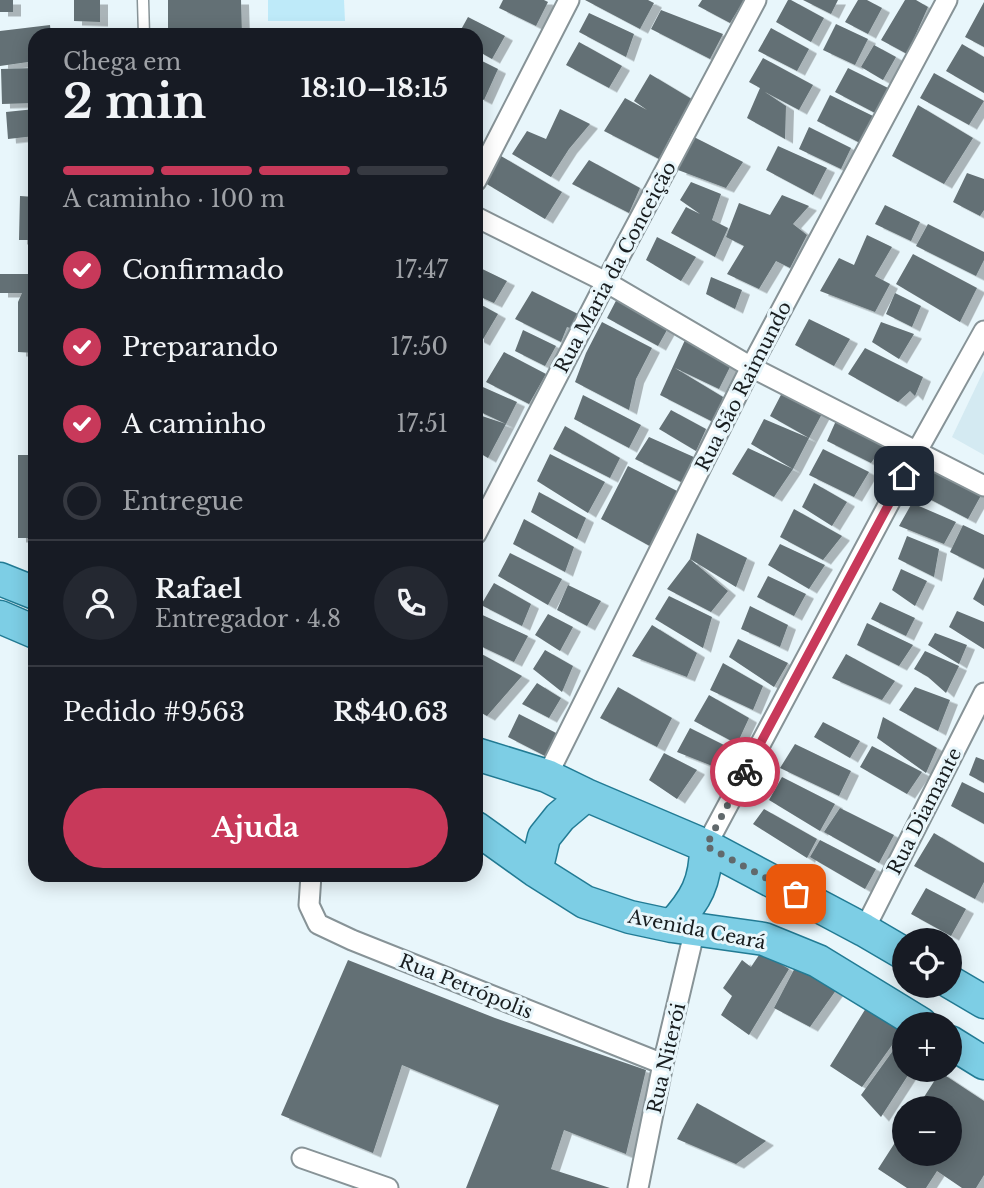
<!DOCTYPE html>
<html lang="pt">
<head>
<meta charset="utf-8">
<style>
  body { margin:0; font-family:"Libre Baskerville",serif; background:#242831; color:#f1f3f6; height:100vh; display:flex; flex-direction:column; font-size:26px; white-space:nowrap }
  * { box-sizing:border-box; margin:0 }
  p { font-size:23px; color:#9ea1a6 }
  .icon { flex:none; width:38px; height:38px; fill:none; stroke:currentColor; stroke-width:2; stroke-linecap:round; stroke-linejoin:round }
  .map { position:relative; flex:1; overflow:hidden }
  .side { position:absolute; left:28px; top:28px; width:455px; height:854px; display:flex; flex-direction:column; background:#171b24; border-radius:21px; box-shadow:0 4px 18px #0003 }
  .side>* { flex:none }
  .controls { position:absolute; left:892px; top:928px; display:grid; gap:14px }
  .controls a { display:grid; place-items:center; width:70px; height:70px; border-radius:50%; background:#171b24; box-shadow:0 4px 18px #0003; font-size:35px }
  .pin { position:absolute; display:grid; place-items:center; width:60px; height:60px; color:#fff; margin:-30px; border-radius:14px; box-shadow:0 4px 10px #0006 }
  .courier { position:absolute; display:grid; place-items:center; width:70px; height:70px; margin:-35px; border:5px solid #c8395a; border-radius:50%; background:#fff; color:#222; box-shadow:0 2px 9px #0007 }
  .summary em { font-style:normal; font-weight:700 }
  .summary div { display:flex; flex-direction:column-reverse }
  .summary { display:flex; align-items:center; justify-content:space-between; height:119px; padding:0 35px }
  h1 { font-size:46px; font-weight:700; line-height:52px }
  .bar { display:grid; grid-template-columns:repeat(4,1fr); gap:10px 7px; align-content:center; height:84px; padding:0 35px }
  .bar i { height:9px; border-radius:5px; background:#363941 }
  .bar .current { background:#c8395a }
  .bar p { grid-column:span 4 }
  .line { display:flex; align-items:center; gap:18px; padding:0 35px; border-top:2px solid #363941 }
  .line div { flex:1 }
  .round { display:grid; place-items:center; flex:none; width:74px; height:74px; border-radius:37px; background:#242831 }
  ol { padding:0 35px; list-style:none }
  li { display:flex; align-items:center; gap:21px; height:77px }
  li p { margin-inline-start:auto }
  li .icon { padding:7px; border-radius:50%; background:#c8395a; color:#fff; stroke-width:4 }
  li:last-child { color:#9ea1a6 }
  li i { width:38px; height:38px; border:4px solid #363941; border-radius:50% }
  .action { display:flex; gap:14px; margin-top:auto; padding:14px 35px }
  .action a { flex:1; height:80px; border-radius:42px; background:#c8395a; color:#fff; font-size:28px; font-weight:700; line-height:80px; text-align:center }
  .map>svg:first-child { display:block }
  .built { fill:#d4eaf2 }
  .green { fill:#beeaf9 }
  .building { fill:#647074; filter:url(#shadow) }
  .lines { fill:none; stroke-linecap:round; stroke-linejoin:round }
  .service-casing { stroke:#879397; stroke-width:13 }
  .minor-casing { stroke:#879397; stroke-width:23 }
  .primary-casing { stroke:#227b94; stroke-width:35 }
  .service { stroke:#fff; stroke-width:10 }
  .minor { stroke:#fff; stroke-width:19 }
  .primary { stroke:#7dcee5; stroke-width:32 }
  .done { stroke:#61696c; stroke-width:7; stroke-dasharray:0 12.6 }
  .route { stroke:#c8395a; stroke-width:9 }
  .labels { text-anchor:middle; stroke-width:6; stroke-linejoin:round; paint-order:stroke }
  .street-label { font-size:19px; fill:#181d1f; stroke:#e8f6fb }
</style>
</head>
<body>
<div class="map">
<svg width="984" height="1188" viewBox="0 0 984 1188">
  <defs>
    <filter id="shadow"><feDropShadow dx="8" dy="4.5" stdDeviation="0" flood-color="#0004"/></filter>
  </defs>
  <rect width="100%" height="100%" fill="#e8f6fb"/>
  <!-- built -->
  <path class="built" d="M984,370V455L952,437Z"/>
  <!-- green -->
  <path class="green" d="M268,0H344L345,21H268Z"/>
  <!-- building -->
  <path class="building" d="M0,0H13V12H0Z
    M74,0H100V22L74,21Z
    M168,0H241L242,35H168Z
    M503,0H544L548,2L536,26L499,8Z
    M585,0H648L654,3L640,29Z
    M702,0H744L730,23L698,6Z
    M788,0H791L824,18L811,42L776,22Z
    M803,0H838L831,14Z
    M858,0H867L882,8L868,34L845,22Z
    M905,0H916L928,7L907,54L881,40Z
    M984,2V47L965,37Z
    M661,10L723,34L710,59L651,29Z
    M589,13L634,34L626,57L579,32Z
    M468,17L505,36L492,59L476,50V35H458Z
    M836,24L868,39L855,65L823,50Z
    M50,25L51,35H35V61L0,66V31Z
    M771,28L809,49L797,71L758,51Z
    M579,42L622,66L609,88L566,65Z
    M962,44L984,57V93L946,71Z
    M874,45L896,57L883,80L861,67Z
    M476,58L498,69L484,100L476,96Z
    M763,58L813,85L799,110L765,92L786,106L785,139L747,118L760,88L749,82Z
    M35,68V103L2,104L1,69Z
    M848,68L888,88L875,113L835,92Z
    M934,73L984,101L969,125L920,98Z
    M650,74L695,101L679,128L676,126L659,159L604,131L625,98L647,110L634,101Z
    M830,95L873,116L860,143L817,121Z
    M918,105L973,138L944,184L892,156Z
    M35,109V136L8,139L6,112Z
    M560,109L590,124L569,149L551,177L512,154L527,131L546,139Z
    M809,127L851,148L841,169L799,149Z
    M694,137L743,162L726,188L678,170Z
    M778,146L827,168L813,195L766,170Z
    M501,156L562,192L545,219L485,183Z
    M589,160L640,188L629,213L572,184Z
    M967,173L984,179V210L980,216L953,202Z
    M691,182L721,194L712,220L728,228L715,257L671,233L686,207L700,214L680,200Z
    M782,195L809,206L793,224L807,235L790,268L776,261L759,289L727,274L744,246L726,237L739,203L770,215Z
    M20,196L35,197V240H19Z
    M885,205L920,222L911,241L875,224Z
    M928,224L984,252V260L976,276L916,246Z
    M867,235L892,247L875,276L890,284L875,312L820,291L839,258L854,265Z
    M657,237L696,257L681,281L646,260Z
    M913,254L977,288L960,322L896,284Z
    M476,266L507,281L494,303L476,295Z
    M0,274H35V353L18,352V302L22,293H0Z
    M711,277L742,290L735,309L706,294Z
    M532,291L586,318L578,331L567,327L561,342L515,319Z
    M620,293L672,321L658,346L607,318Z
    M895,293L921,306L912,327L886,314Z
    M476,302L498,314L482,341L476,338Z
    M809,319L850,339L834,366L795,345Z
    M602,322L652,348L636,379L629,410L575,382L586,353Z
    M881,322L914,334L899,359L872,342Z
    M523,330L556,346L545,366L515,351Z
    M685,340L732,363L719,389L675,368L723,397L715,423L660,395Z
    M865,348L923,377L915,396L910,391L898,402L848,374Z
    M504,352L546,374L529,404L486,382Z
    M476,384L517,402L506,424L476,410Z
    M783,391L824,410L809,438L770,416Z
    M583,395L641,425L629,448L574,419Z
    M671,410L706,429L696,451L659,429Z
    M476,414L506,424L488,458L476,451Z
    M839,414L887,441L871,463L827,441Z
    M764,419L809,438L793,469L751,444Z
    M565,426L620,458L610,478L553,449Z
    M649,437L696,458L681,482L635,459Z
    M748,448L793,469L774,497L732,474Z
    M823,449L869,472L854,497L809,475Z
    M550,454L605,482L588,513L537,481Z
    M18,455H35V538H18Z
    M926,458L984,490L968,519L910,489Z
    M628,466L681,493L655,549L601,519Z
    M814,483L847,502L832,526L802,507Z
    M539,492L586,518L577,539L531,512Z
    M912,503L956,522L944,544L899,526Z
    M794,509L842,536L823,560L780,537Z
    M524,519L574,547L565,572L513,544Z
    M963,525L984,535V569L950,552Z
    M697,533L747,558L736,587L690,559L728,591L711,612L667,589L690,559Z
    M907,536L939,549L934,577L898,559Z
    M780,544L825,565L809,589L768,565Z
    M510,553L562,579L548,605L498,576Z
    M901,569L927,581L915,606L892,590Z
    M768,576L806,594L794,616L757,597Z
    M984,577V606L973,599Z
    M494,583L531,604L522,626L481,605Z
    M568,585L601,601L587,626L557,610Z
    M669,596L712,617L703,648L655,619Z
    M880,602L915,618L906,636L871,619Z
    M750,606L788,625L780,647L741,629Z
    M957,611L984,622V649L949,627Z
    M476,612L528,636L514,662L476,644Z
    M548,614L573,627L560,651L535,635Z
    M867,623L913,645L899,666L857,645Z
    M652,625L697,653L687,677L632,656Z
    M935,633L967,645L959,664L928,645Z
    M738,639L788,663L774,687L729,657Z
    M545,650L573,666L562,692L533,669Z
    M476,651L522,676L487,716L476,710Z
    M925,651L959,666L946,693L928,677L914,669Z
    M846,654L895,681L882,700L832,678Z
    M723,663L763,686L753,710L710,690Z
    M537,683L561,698L549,718L522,704Z
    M618,687L672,718L657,747L600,718Z
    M915,687L950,700L938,731L899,710Z
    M709,695L749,718L737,744L694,721Z
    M519,714L558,734L545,756L508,737Z
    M883,717L937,748L926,773L877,738Z
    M823,722L860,741L850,758L814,737Z
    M690,728L736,751L725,771L677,752Z
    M795,744L851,771L839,796L780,768Z
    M872,746L922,772L907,794L860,767Z
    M664,753L697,770L677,799L649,780Z
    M976,757L984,760V783L969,775Z
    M782,777L835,804L820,831L769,800Z
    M962,782L984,793V824L951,806Z
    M840,808L894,835L879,863L824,832Z
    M764,809L817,839L807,858L753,824Z
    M934,833L984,863V882L975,899L914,866Z
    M820,840L876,869L865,889L810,857Z
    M926,888L966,909L951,936L911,914Z
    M761,952L789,969L749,1035L721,1015L732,996L723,988L742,960L751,967Z
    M348,960L495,1018L646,1070L626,1154L564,1130L551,1169L610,1188H466L499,1105L402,1065L373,1153L281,1115Z
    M799,960L839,986L810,1027L774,1008Z
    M871,1000L905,1027L862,1087L830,1066Z
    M905,1034V1069H912L881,1117L861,1095Z
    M940,1072L984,1101V1175L976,1188H962L937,1171L926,1188H907L878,1169L905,1127V1153H950V1108H917Z
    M697,1103L766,1141L736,1164L677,1139Z"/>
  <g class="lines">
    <!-- service casing -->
    <g class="service-casing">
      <path id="service" d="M143,0L144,35"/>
    </g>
    <!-- minor casing -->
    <g class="minor-casing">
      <path id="minor" d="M476,181L569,0
        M476,217L606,282L751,367L984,486
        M476,534L606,282L756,0
        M547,776L751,367L947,0
        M706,846L917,451L984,331
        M311,875L309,905L318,924L352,940L663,1064
        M864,930L984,693
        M302,1158L388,1188
        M638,1188L663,1064L695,929"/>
    </g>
    <!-- primary casing -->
    <g class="primary-casing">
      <path id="primary" d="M0,579L35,593
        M0,617L35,632
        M476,754L547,776L586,795L706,846L864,930L905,954
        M476,828L536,871L585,902L630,917L672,926L764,939L818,961L921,1024
        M536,871L544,837L560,817L586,795
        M672,926C696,900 706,882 706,846
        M950,982L984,1002
        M950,1042L984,1063"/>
    </g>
    <!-- service -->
    <use href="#service" class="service"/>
    <!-- minor -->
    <use href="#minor" class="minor"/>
    <!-- primary -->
    <use href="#primary" class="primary"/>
  </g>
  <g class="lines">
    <!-- done -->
    <path class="done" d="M745,772L706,846L796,894"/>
    <!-- route -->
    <path class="route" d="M745,772L904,476"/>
  </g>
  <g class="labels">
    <!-- street labels -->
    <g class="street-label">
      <text transform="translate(615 267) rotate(-62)" y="7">Rua Maria da Conceição</text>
      <text transform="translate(743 386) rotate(-63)" y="7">Rua São Raimundo</text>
      <text transform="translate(924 811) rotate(-63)" y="7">Rua Diamante</text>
      <text transform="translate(697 929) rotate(11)" y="7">Avenida Ceará</text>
      <text transform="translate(466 986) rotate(22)" y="7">Rua Petrópolis</text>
      <text transform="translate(666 1058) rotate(-77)" y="7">Rua Niterói</text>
    </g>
  </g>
</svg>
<div class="controls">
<a><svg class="icon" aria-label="locate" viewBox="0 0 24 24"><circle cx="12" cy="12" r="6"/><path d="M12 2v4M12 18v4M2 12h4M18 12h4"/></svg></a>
<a>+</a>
<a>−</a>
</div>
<div class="pin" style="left:796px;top:894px;background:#ea580c"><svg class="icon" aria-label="bag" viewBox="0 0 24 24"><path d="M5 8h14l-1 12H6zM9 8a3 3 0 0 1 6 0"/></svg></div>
<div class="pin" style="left:904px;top:476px;background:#1f2937"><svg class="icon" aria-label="home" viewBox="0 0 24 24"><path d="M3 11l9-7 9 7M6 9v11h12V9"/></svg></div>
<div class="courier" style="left:745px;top:772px"><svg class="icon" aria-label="bike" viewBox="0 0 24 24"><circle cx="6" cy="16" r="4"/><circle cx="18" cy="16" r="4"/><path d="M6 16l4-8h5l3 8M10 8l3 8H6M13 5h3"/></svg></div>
<section class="side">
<div class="summary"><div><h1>2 min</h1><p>Chega em</p></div><em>18:10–18:15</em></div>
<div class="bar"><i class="current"></i><i class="current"></i><i class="current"></i><i></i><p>A caminho · 100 m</p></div>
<ol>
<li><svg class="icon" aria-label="check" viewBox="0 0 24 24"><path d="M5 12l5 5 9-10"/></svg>Confirmado<p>17:47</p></li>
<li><svg class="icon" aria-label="check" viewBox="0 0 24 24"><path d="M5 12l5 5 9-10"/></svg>Preparando<p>17:50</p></li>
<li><svg class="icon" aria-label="check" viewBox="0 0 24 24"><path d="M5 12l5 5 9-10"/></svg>A caminho<p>17:51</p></li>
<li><i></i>Entregue</li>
</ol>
<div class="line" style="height:126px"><a class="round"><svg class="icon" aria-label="person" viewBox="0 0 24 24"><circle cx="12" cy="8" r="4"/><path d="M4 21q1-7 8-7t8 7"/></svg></a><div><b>Rafael</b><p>Entregador · 4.8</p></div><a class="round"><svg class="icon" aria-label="phone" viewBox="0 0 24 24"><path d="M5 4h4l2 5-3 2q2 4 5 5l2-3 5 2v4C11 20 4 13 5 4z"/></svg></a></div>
<div class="line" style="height:91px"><div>Pedido #9563</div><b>R$40.63</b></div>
<div class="action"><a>Ajuda</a></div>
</section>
</div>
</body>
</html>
